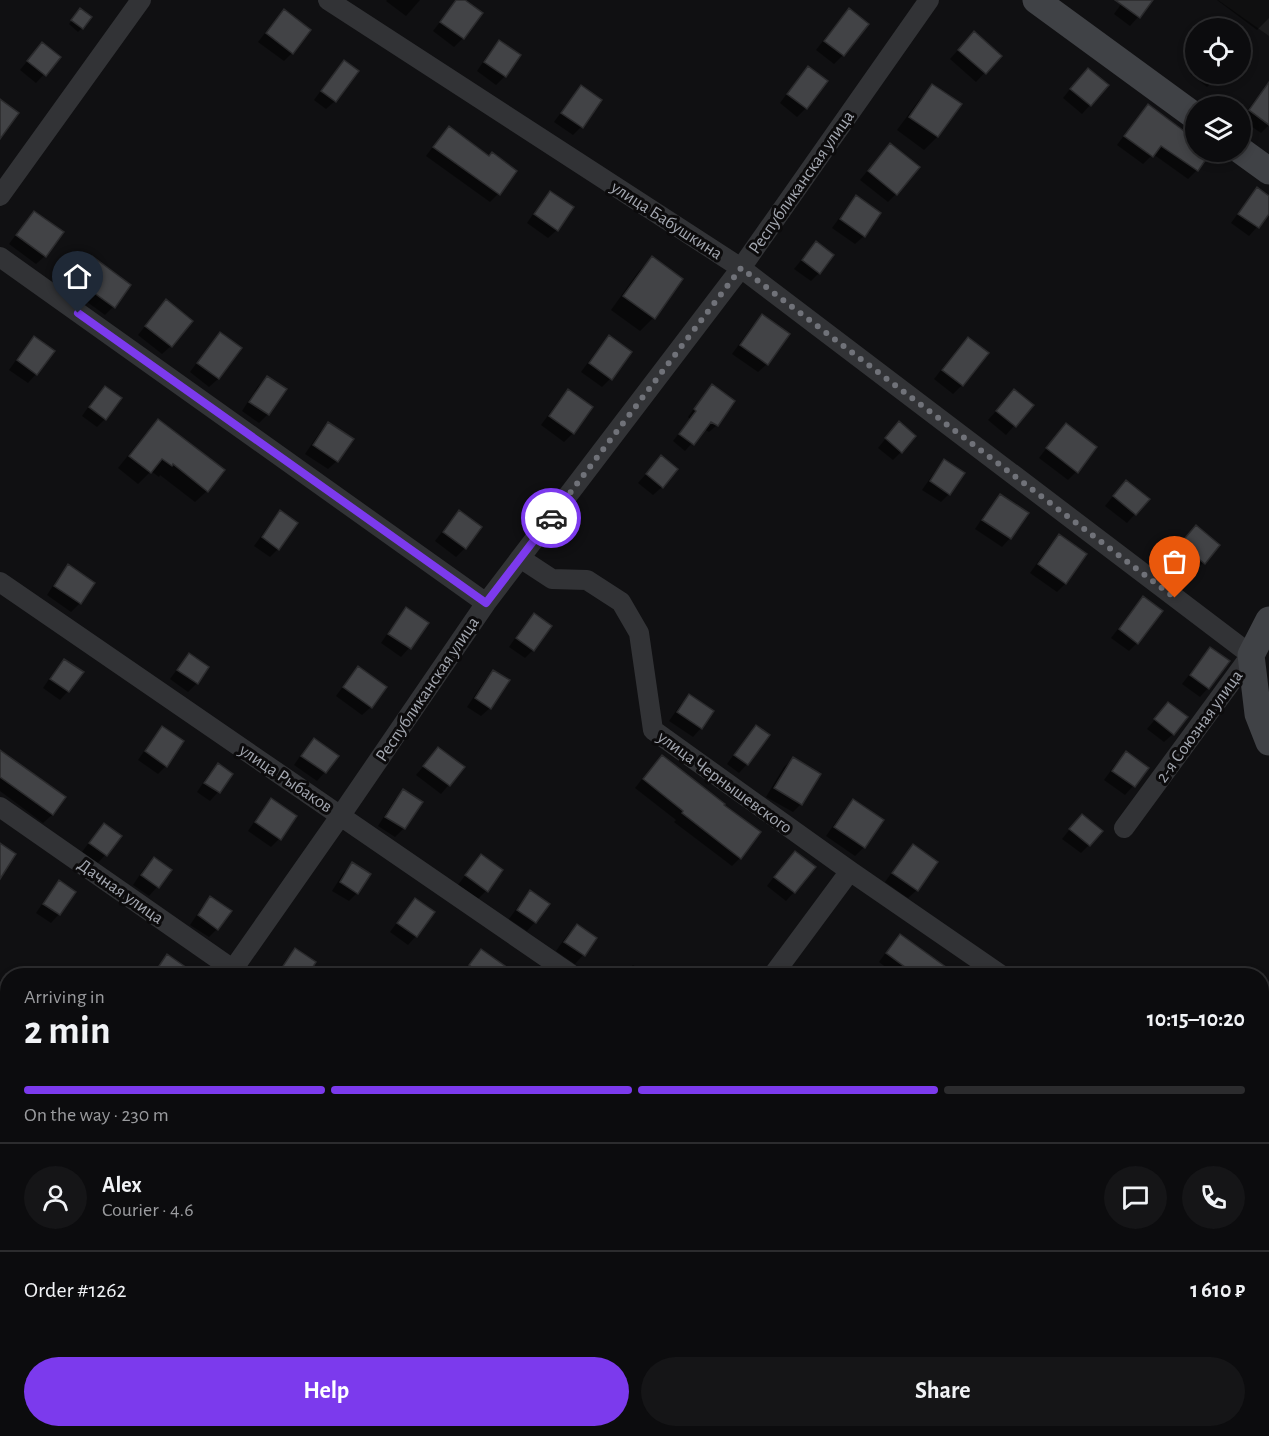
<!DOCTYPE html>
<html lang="en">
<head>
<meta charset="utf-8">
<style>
  body { margin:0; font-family:"Alegreya Sans",sans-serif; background:#151517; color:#f1f3f6; height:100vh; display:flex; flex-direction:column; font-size:22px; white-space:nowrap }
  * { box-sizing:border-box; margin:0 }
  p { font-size:20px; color:#9a9b9e }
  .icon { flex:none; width:33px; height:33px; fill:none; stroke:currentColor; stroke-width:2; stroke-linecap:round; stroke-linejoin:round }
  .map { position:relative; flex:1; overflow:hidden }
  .panel { position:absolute; left:0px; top:968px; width:1269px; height:470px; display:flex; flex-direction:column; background:#0c0c0e; border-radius:24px 24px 0 0; box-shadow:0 3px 9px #0003,0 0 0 2px #2c2c2e }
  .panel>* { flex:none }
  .controls { position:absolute; left:1185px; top:18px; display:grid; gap:12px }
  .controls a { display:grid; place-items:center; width:66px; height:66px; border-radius:50%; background:#0c0c0e; box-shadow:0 3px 9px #0003,0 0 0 2px #2c2c2e; font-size:30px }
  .pin { position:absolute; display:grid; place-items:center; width:51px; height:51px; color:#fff; margin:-62px -26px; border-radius:50% 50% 50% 0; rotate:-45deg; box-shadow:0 0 6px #0007 }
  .pin .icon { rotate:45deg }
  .courier { position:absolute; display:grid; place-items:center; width:60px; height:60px; margin:-30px; border:4px solid #7c3aed; border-radius:50%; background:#fff; color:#222; box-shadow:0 2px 8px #0007 }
  .headline em { font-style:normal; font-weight:600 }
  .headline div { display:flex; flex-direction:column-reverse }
  .headline { display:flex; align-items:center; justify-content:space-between; height:102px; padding:0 24px }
  h1 { font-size:39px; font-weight:600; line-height:45px }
  .bar { display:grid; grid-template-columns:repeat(4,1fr); gap:9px 6px; align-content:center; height:72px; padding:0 24px }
  .bar i { height:8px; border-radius:4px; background:#2c2c2e }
  .bar .on { background:#7c3aed }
  .bar p { grid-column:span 4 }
  .line { display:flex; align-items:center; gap:15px; padding:0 24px; border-top:2px solid #2c2c2e }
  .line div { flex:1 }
  .round { display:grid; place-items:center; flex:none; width:63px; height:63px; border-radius:32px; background:#151517 }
  .cta { display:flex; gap:12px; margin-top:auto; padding:12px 24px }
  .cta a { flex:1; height:69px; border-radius:36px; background:#7c3aed; color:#fff; font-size:24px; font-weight:600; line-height:69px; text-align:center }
  .cta a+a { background:#151517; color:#f1f3f6 }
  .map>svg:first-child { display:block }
  .built { fill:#1d1d1e }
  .green { fill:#1d241e }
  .shadow { fill:#0007 }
  .building { fill:#424346; stroke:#2b2b2d; stroke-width:1.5 }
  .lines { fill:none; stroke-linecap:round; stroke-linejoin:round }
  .minor { stroke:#323336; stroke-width:20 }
  .secondary { stroke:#404246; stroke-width:27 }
  .done { stroke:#707279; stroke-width:6; stroke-dasharray:0 10.8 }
  .route { stroke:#7c3aed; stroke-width:8 }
  .labels { text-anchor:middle; stroke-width:6; stroke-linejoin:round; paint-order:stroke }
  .street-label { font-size:18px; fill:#a3a7b0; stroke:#0c0b0c }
</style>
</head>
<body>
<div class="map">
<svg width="1269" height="1436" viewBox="0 0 1269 1436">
  <rect width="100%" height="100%" fill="#101012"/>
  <!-- built -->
  <path class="built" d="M1218,0H1269V36Z"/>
  <!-- green -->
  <path class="green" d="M502,1430H736L740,1436H499Z
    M1080,1430H1261L1264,1436H1080Z"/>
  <!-- shadow -->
  <path class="shadow" d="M387,0H420L406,16L386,1Z
    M457,0H463L481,13L463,38L454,47L433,31Z
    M1124,0H1151L1138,17L1130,26L1114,14Z
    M1217,0H1269V18L1257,30Z
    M849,10L867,24L843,55L834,64L816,50L840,19Z
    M284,11L292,53L284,61L258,42L276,19Z
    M77,14L82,28L78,32L69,24Z
    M966,41L1000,56L976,82L950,59Z
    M500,42L519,55L505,76L496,85L477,71L491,50Z
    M34,53L59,58L36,83L20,70Z
    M344,62L335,101L326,109L314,100L336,70Z
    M808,68L826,81L806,108L797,117L780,103L800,76Z
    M1196,69V74H1220L1207,87L1191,74Z
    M1079,78L1090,105L1082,114L1063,98Z
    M933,86L960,105L937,137L924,150L897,130L920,99Z
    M581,87V127L573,135L554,122L573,96Z
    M1264,92L1269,96V125L1261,133L1241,119L1255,100Z
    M1148,106L1196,152H1210L1197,170L1188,179L1153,154L1143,164L1117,145L1139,115Z
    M449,128L489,157L515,171L498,194L490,202L426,156L441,136Z
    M882,153L896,194L888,202L860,180Z
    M1257,189L1269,198V211L1257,227L1249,236L1231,223L1249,198Z
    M551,193L557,230L548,238L527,223L542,201Z
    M856,197L864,236L855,244L832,228L848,206Z
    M34,213L45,256L36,264L9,244L26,221Z
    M816,243L819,273L811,281L794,269L808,252Z
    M92,258L113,307L105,315L68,288L84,266Z
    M652,258L653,318L640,331L611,310L639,271Z
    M158,310L171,346L162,354L138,335Z
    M762,316L767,364L758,372L732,354L753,325Z
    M220,334L240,349L218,379L209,387L190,372L212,342Z
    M609,337L630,352L610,379L602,387L581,372L601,345Z
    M35,338L36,374L28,383L9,370L26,346Z
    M968,339L987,354L962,385L953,394L934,379L959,347Z
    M267,378L268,414L259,423L242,411L258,386Z
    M712,386L717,425L709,432L704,429L685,451L673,441L690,419L688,417L705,393Z
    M105,388V419L97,427L82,416L96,396Z
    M568,391L591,408L573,433L564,442L541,425L560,399Z
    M1014,391L1032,405L1006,435L988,420Z
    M158,421L207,491L195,502L160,475L159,477L151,471L138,484L118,468L146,433Z
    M328,424L337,461L328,469L305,454L320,432Z
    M1066,425L1095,448L1076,472L1068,480L1039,458L1058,433Z
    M891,432L901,452L893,460L878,448Z
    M661,457L662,487L653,495L638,483Z
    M944,461L949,494L941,502L922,490L936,470Z
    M1118,490L1148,499L1127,523L1105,506Z
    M1000,496L1027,513L1010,538L1002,547L975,529L992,504Z
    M281,512L278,549L270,557L254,546L272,521Z
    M460,512L480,528L465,548L456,557L435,541L451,520Z
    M1196,527L1218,545L1195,572L1173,554Z
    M1059,536L1085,554L1065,584L1057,592L1030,573L1050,545Z
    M69,566L80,603L71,612L47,595L60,575Z
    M1143,598L1137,643L1129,651L1111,638L1135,607Z
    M407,609L427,623L409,648L401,657L381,643L398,618Z
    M534,615L533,650L525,658L509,647L525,624Z
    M1211,649L1228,661L1208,688L1200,697L1182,684L1202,658Z
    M189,655L197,683L188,692L170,679L181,664Z
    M65,661L68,691L60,700L43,688L56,669Z
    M358,668L371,707L362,715L336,696L350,677Z
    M494,672L490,708L481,716L467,707L485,680Z
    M689,696L701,728L693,737L669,721L681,704Z
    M1168,704L1173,734L1164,742L1147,729Z
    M756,727L768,735L747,764L739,773L727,764L748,735Z
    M162,728L166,766L158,774L138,760L154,737Z
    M314,740L337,757L325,772L317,781L294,765L305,749Z
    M438,749L463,768L441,794L416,775Z
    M0,752L64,797L52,815L43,823L0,791Z
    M1126,753L1147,768L1133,786L1125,795L1104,780L1118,761Z
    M662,757L740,858L732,866L674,822L676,820L635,788L653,765Z
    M793,759L801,804L793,812L766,797L784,767Z
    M218,765L231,774L218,792L210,801L197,792L209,774Z
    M404,791L421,802L404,828L395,837L378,826L395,799Z
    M272,800L279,839L271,847L248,831L263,809Z
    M854,801L882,820L864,847L855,856L826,836L845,809Z
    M1074,824L1089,845L1081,853L1062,839Z
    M104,825L120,836L105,855L97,864L82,852L96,833Z
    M913,846L917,890L908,898L885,882L905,854Z
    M795,853L794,892L786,901L767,886L786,861Z
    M481,856L486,891L478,899L458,885L473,865Z
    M154,859L170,870L157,887L149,896L133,885L145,867Z
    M353,864L357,893L349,901L332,891L344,872Z
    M59,882V914L51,923L36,913L51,891Z
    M530,892L535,922L527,931L509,919L522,901Z
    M211,898L217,929L209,937L190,925L202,907Z
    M415,900L416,936L408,945L390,932L407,909Z
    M577,926L595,938L583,955L575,964L556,951L568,934Z
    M900,936L955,975H896L879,962L892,944Z
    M295,950L306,975H276L287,958Z
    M482,951L497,975H462L473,959Z
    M633,965L647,975H623Z
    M0,980L8,985V998L0,1008Z
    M1,1070L8,1075V1101L0,1110Z
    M0,1213L8,1218V1223L0,1233Z
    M317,1431L323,1436H312Z"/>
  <!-- building -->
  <path class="building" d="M456,0H465L483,13L464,39L440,22Z
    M1115,0H1153L1140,18Z
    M80,8L92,17L83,29L71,20Z
    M849,8L869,24L844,56L824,41Z
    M284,9L311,30L293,54L266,33Z
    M974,31L1002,56L986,74L958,50Z
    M499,40L521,55L506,77L484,62Z
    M42,42L61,57L46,76L27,61Z
    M344,60L359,71L336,102L321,91Z
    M808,66L828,81L807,109L787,94Z
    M1088,68L1109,85L1091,106L1070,89Z
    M1269,82V125L1249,110Z
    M932,84L962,104L938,137L909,117Z
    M581,85L602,100L583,128L561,113Z
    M0,99L19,113L0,139Z
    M1148,104L1196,140V152H1211L1198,171L1161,146L1153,157L1124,136Z
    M449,126L489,156L492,152L517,171L500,195L433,147Z
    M890,143L920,167L897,195L868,171Z
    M1257,187L1269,196V214L1259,228L1238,214Z
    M550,191L574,207L558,231L534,214Z
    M856,195L881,213L865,237L840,219Z
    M34,211L64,232L46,257L16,235Z
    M816,241L834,255L820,274L802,260Z
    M92,256L131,285L115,308L75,279Z
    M652,256L683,279L655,319L623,296Z
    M166,299L193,321L172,347L145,326Z
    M762,314L790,334L768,365L740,345Z
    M220,332L242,348L219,379L197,363Z
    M609,335L632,352L612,380L589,363Z
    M34,336L55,351L37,375L17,360Z
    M968,337L989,353L963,386L942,370Z
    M267,376L287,389L269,415L249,402Z
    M712,384L735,401L718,426L711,422L694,445L679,434L696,411L694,409Z
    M105,386L122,398L106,420L89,407Z
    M568,389L593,407L574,434L549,416Z
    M1014,389L1034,405L1016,427L996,411Z
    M158,419L225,470L208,492L173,464L172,466L162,459L151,473L129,456Z
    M899,421L916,436L902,453L885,438Z
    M328,422L354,439L338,462L313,445Z
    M1066,423L1097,447L1078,473L1046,448Z
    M661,455L678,469L663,488L646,474Z
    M944,459L965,473L950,495L930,481Z
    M1126,480L1150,499L1136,515L1113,496Z
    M1000,494L1029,513L1011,539L982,520Z
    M280,510L298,523L279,550L262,537Z
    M459,510L482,527L466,549L443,532Z
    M1196,525L1220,545L1205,564L1180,544Z
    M1059,534L1087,554L1066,584L1038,564Z
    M68,564L95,583L81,604L54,586Z
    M1143,596L1163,611L1138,644L1119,629Z
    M406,607L429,623L411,649L388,634Z
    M534,613L552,626L534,651L516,638Z
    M1210,647L1230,661L1209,689L1190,675Z
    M189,653L209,667L198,684L177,670Z
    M64,659L84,672L69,692L50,679Z
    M358,666L387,687L372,708L343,687Z
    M493,670L510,680L491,709L475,698Z
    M689,694L714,711L702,729L677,712Z
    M1168,702L1188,717L1174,735L1154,719Z
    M756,725L770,735L748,765L734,755Z
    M162,726L184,741L167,767L145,751Z
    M314,738L339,756L326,773L301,756Z
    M438,747L465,767L450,786L423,766Z
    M0,750L66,797L53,815L0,777Z
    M1126,751L1149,768L1135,787L1112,771Z
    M662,755L725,804L724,805L761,832L741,859L682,813L683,811L643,779Z
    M793,757L821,774L802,805L774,788Z
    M218,763L233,774L220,793L204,783Z
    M403,789L423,802L405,829L385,817Z
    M271,798L297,816L281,840L255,822Z
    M853,799L884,820L865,848L834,827Z
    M1082,814L1103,831L1090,846L1069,829Z
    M104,823L122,836L107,856L89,843Z
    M0,843L16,854L0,879Z
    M913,844L938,862L918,891L892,873Z
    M795,851L816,867L795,893L774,877Z
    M481,854L503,870L488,892L465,875Z
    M154,857L172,870L159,888L141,875Z
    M352,862L371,874L358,894L340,882Z
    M59,880L76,892L60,915L43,904Z
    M530,890L550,904L536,923L517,910Z
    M210,896L232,911L218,930L198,915Z
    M415,898L435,912L417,937L397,923Z
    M577,924L597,938L585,956L564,942Z
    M900,934L957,975H916L886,953Z
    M295,948L316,962L308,975H277Z
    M481,949L505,966L498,975H482L469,965Z
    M167,954L197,975H153Z"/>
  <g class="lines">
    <!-- minor -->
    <path class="minor" d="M328,0L741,268L1251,655L1124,828
      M0,196L141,0
      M0,257L486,603
      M520,558L552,579L587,580L621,602L639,633L653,730L850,871L1001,975
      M0,582L572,975
      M0,807L241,975
      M229,975L341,815L486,603L741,268L929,0
      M773,975L850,871
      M0,1034L8,1039
      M0,1262L8,1267"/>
    <!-- secondary -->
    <path class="secondary" d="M1036,0L1196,117
      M1240,150L1269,171
      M1269,620L1251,655L1258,714L1269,742"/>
  </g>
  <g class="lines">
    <!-- done -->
    <path class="done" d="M551,518L741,268L1175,598"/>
    <!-- route -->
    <path class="route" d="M78,313L486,603L551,518"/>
  </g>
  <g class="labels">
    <!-- street labels -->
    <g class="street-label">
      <text transform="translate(801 182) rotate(-55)" y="6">Республиканская улица</text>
      <text transform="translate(667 220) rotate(33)" y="6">улица Бабушкина</text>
      <text transform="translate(427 689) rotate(-56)" y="6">Республиканская улица</text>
      <text transform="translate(1199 726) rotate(-54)" y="6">2-я Союзная улица</text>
      <text transform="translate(286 778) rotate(34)" y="6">улица Рыбаков</text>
      <text transform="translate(725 782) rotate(36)" y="6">улица Чернышевского</text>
      <text transform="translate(121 891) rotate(35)" y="6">Дачная улица</text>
    </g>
  </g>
</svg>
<div class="controls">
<a><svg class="icon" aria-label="locate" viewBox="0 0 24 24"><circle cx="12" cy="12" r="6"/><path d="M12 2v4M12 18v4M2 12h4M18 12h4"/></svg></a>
<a><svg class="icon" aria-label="layers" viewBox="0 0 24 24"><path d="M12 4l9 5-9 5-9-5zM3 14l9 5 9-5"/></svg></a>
</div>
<div class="pin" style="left:1175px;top:598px;background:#ea580c"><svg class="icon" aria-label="bag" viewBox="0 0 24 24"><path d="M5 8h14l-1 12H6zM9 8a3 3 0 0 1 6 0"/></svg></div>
<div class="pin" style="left:78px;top:313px;background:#1f2937"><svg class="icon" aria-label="home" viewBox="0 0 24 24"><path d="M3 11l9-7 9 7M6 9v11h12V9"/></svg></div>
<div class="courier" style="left:551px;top:518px"><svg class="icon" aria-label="car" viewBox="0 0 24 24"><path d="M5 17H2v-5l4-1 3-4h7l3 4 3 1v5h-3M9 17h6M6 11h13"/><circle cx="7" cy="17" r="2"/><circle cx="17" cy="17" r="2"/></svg></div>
<section class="panel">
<div class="headline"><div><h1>2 min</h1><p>Arriving in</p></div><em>10:15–10:20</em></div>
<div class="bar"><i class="on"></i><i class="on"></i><i class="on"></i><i></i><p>On the way · 230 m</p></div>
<div class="line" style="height:108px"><a class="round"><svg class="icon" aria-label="person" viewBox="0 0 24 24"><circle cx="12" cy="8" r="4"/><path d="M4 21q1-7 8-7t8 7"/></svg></a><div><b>Alex</b><p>Courier · 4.6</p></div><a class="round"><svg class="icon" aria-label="chat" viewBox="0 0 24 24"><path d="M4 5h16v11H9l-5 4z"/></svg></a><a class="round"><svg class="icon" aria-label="phone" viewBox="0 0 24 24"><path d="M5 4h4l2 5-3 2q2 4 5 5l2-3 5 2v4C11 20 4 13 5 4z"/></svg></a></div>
<div class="line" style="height:78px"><div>Order #1262</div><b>1 610 ₽</b></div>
<div class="cta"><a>Help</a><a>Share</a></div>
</section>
</div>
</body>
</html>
